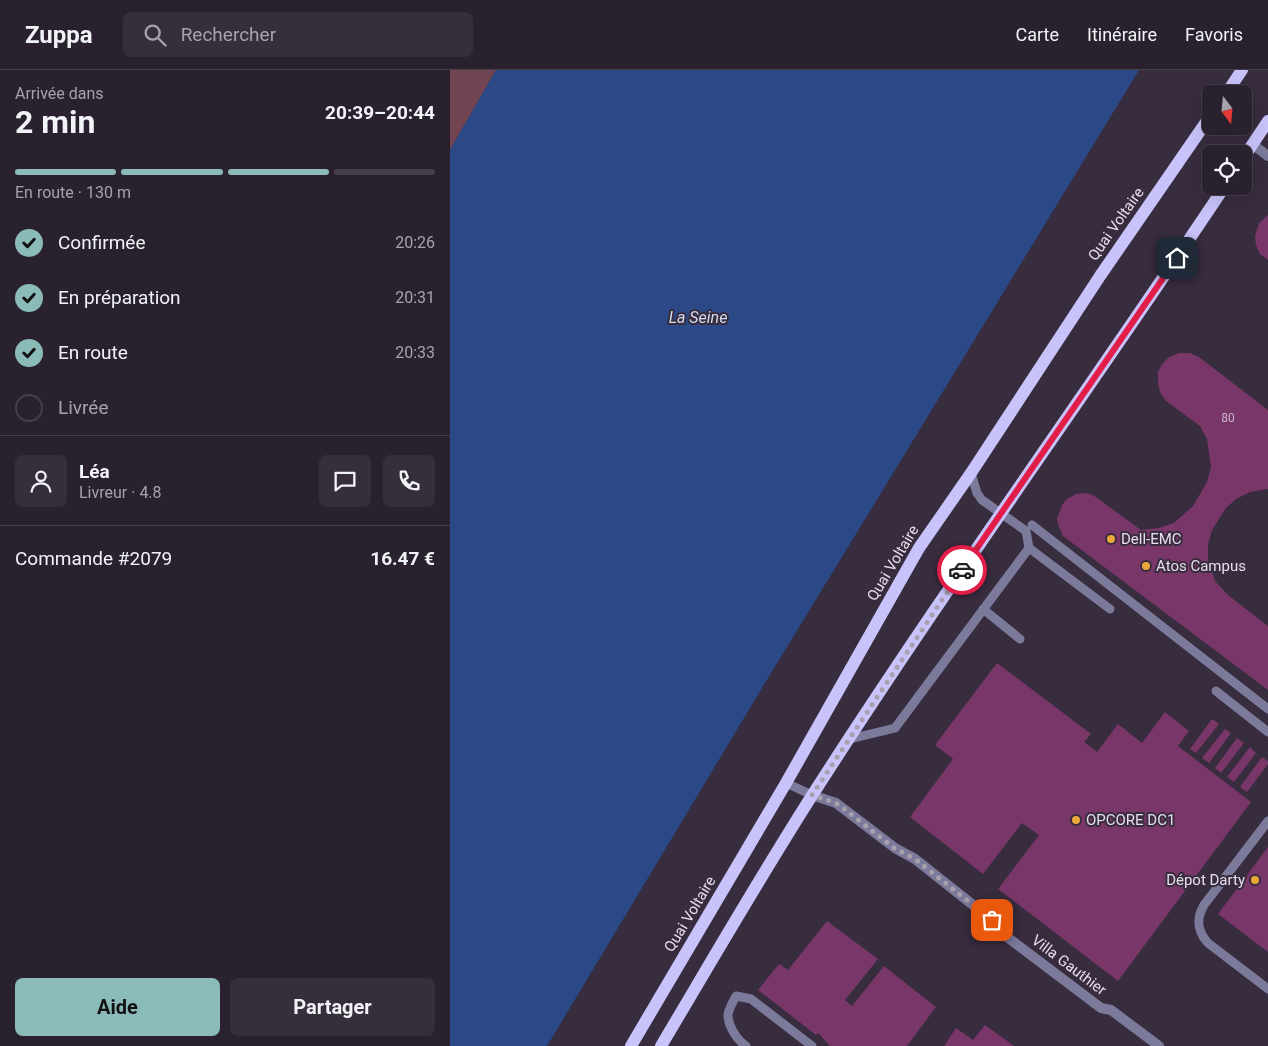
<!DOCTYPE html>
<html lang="fr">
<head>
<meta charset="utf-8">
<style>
  body { margin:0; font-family:Roboto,sans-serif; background:#362e3b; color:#f1f3f6; height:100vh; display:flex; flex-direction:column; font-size:19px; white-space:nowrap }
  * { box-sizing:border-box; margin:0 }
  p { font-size:16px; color:#a5a3aa }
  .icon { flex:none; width:28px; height:28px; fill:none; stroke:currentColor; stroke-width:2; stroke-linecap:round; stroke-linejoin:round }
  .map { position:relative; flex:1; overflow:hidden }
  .panel { display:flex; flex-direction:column; background:#2a212f; width:450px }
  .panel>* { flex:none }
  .needle { width:32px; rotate:164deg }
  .fabs { position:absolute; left:752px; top:15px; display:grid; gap:10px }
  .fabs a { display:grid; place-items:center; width:50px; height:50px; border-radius:8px; background:#2a212f; box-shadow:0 5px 20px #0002,0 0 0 1px #463e4b; font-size:25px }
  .pin { position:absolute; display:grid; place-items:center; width:42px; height:42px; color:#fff; margin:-21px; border-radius:10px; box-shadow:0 2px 8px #0006 }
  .courier { position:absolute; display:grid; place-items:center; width:50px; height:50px; margin:-25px; border:4px solid #e11d48; border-radius:50%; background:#fff; color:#222; box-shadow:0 1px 6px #0007 }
  .overview em { font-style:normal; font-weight:700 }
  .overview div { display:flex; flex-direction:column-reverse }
  .overview { display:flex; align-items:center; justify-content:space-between; height:85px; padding:0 15px }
  h1 { font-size:32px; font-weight:700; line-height:38px }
  .bar { display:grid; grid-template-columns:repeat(4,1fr); gap:8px 5px; align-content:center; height:60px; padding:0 15px }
  .bar i { height:6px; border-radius:4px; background:#463e4b }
  .bar .current { background:#8bbbb9 }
  .bar p { grid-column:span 4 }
  .line { display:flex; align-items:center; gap:12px; padding:0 15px; border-top:1px solid #463e4b }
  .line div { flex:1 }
  .round { display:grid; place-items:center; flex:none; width:52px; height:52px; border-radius:8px; background:#362e3b }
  ol { padding:0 15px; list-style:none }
  li { display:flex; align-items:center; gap:15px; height:55px }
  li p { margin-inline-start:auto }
  li .icon { padding:5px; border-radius:50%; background:#8bbbb9; color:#111; stroke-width:4 }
  li:last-child { color:#a5a3aa }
  li i { width:28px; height:28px; border:2px solid #463e4b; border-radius:50% }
  .cta { display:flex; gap:10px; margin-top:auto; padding:10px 15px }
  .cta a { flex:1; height:58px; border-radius:8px; background:#8bbbb9; color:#111; font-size:20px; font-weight:700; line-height:58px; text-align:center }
  .cta a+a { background:#362e3b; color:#f1f3f6 }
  header { display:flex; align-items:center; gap:30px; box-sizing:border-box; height:70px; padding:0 25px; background:#2a212f; border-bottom:1px solid #463e4b }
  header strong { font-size:24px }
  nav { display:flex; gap:28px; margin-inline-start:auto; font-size:18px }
  .search { width:350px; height:45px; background:#362e3b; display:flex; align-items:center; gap:12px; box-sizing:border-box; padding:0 18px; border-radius:8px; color:#a5a3aa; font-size:19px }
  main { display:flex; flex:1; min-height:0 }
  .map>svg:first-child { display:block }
  .green { fill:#734451 }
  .water { fill:#2b4887 }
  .building { fill:#783768 }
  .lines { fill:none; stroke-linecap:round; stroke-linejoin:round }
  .lane { stroke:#7c7a9b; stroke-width:9 }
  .street { stroke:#7c7a9b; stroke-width:10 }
  .primary { stroke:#c8c3fa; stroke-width:12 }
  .done { stroke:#a9a0ae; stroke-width:5; stroke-dasharray:0 9 }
  .route { stroke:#e11d48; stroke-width:6 }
  .poi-dot { fill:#eba93a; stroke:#382c3f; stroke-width:2 }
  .labels { text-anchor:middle; stroke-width:4; stroke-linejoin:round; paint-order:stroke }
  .number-label { font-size:12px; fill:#cab4ca }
  .street-label { font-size:15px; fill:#e6deea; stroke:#382c3f }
  .poi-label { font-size:15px; fill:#e6deea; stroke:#382c3f; text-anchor:start }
  .water-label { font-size:16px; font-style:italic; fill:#d2dcef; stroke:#382c3f }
</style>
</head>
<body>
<header>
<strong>Zuppa</strong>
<div class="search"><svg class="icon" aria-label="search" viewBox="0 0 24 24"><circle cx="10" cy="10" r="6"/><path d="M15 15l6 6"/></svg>Rechercher</div>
<nav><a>Carte</a><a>Itinéraire</a><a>Favoris</a></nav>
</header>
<main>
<section class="panel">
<div class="overview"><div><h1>2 min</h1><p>Arrivée dans</p></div><em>20:39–20:44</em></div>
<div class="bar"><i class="current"></i><i class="current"></i><i class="current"></i><i></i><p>En route · 130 m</p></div>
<ol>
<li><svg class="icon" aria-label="check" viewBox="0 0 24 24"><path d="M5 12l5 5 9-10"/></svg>Confirmée<p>20:26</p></li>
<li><svg class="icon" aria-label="check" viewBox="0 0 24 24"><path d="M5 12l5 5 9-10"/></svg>En préparation<p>20:31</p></li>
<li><svg class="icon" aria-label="check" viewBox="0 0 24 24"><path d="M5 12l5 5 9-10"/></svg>En route<p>20:33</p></li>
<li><i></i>Livrée</li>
</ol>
<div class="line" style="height:90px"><a class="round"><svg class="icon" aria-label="person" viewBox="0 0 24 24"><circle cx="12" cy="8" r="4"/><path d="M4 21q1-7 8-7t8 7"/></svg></a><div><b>Léa</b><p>Livreur · 4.8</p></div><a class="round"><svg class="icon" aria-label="chat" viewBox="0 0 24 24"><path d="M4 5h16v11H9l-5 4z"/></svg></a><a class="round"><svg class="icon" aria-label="phone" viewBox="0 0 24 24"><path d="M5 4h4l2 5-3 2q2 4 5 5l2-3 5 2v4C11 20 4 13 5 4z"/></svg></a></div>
<div class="line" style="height:65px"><div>Commande #2079</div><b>16.47 €</b></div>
<div class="cta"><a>Aide</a><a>Partager</a></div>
</section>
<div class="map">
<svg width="818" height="976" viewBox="0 0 818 976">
  <rect width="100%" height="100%" fill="#382c3f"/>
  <!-- green -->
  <path class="green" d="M0,0H46L0,80Z"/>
  <!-- water -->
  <path class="water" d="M46,0H689L309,623L97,976H0V80Z"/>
  <!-- building -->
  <path class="building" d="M818,145V190L810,184L806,175L805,166L809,153Z
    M729,283H740L749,287L818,340V419L800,422L786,429L776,438L762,460L758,475V489L765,511L778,525L818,556V620L613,466L609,457L607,449L612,435L617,429L626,424L636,423L643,425L691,460L709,458L724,453L743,436L757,412L761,397L757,369L750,356L716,331L710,322L708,313V302L712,294L718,288Z
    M547,593L641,664L634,672L647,682L668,654L692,673L715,642L739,661L728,676L801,732L668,911L548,819L589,765L572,753L533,804L460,747L503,689L485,675Z
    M762,649L769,654L746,683L740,679Z
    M775,659L781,663L759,693L752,688Z
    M787,668L794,673L771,703L765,698Z
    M800,677L806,683L784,712L777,707Z
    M812,687L818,691V694L797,722L790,717Z
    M818,777V882L768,844Z
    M377,851L428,889L395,930L402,936L434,896L486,937L457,976H380L368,963L366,965L308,920L329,894L338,900Z
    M535,955L564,976H494L506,958L523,970Z"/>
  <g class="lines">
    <!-- lane -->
    <path class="lane" d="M521,403L527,423L532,430L576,461L579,478L660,539
      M582,455L818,639
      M533,539L570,569
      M766,621L818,662
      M400,669L445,658L579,478
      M336,713L362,725
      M818,751L754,835C746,849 747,861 758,873L818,919
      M296,976C287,970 278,956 278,945C279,938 283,932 286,926L301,929L362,976"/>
    <!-- street -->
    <path class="street" d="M802,74L818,86
      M362,725L386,733L445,778L465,789L542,850L553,864L651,938L661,940L709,976"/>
    <!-- primary -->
    <path class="primary" d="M776,24L792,0
      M794,87L818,51
      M181,976L336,713L469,478L521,403L650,206L761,45
      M211,976C261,892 310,807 363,724C495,518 639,320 775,116"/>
  </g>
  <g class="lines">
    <!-- done -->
    <path class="done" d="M512,500L362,725L386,733L397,741L444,778L465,789L542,850"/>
    <!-- route -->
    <path class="route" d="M512,500L727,188"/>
  </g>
  <!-- markers -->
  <g class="poi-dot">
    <circle cx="661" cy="469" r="5"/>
    <circle cx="696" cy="496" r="5"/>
    <circle cx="626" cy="750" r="5"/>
    <circle cx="805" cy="810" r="5"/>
  </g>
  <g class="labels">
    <!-- number labels -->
    <g class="number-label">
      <text x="778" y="352">80</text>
    </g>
    <!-- street labels -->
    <g class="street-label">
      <text transform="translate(666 154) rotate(-55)" y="5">Quai Voltaire</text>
      <text transform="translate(443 493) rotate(-59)" y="5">Quai Voltaire</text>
      <text transform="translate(240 844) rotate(-59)" y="5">Quai Voltaire</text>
      <text transform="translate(619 895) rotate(37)" y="5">Villa Gauthier</text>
    </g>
    <!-- poi labels -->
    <g class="poi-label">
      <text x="671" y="474">Dell-EMC</text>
      <text x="706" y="501">Atos Campus</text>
      <text x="636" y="755">OPCORE DC1</text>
      <text x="795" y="815" text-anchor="end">Dépot Darty</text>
    </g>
    <!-- water labels -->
    <g class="water-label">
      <text x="248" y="253">La Seine</text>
    </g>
  </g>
</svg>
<div class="fabs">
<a><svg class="needle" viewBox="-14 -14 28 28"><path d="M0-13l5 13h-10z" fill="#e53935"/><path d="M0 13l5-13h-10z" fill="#a5a3aa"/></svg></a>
<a><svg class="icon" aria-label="locate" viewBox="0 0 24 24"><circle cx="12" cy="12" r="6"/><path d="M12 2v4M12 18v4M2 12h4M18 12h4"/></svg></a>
</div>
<div class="pin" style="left:542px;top:850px;background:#ea580c"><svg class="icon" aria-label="bag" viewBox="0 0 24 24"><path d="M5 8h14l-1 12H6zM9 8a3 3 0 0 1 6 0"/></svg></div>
<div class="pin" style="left:727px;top:188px;background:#1f2937"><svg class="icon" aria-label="home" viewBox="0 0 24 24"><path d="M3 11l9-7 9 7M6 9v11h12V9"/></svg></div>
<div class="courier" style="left:512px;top:500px"><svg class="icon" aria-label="car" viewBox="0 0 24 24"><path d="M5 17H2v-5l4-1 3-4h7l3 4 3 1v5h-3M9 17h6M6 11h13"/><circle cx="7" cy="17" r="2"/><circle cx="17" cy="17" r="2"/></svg></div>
</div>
</main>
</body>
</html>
